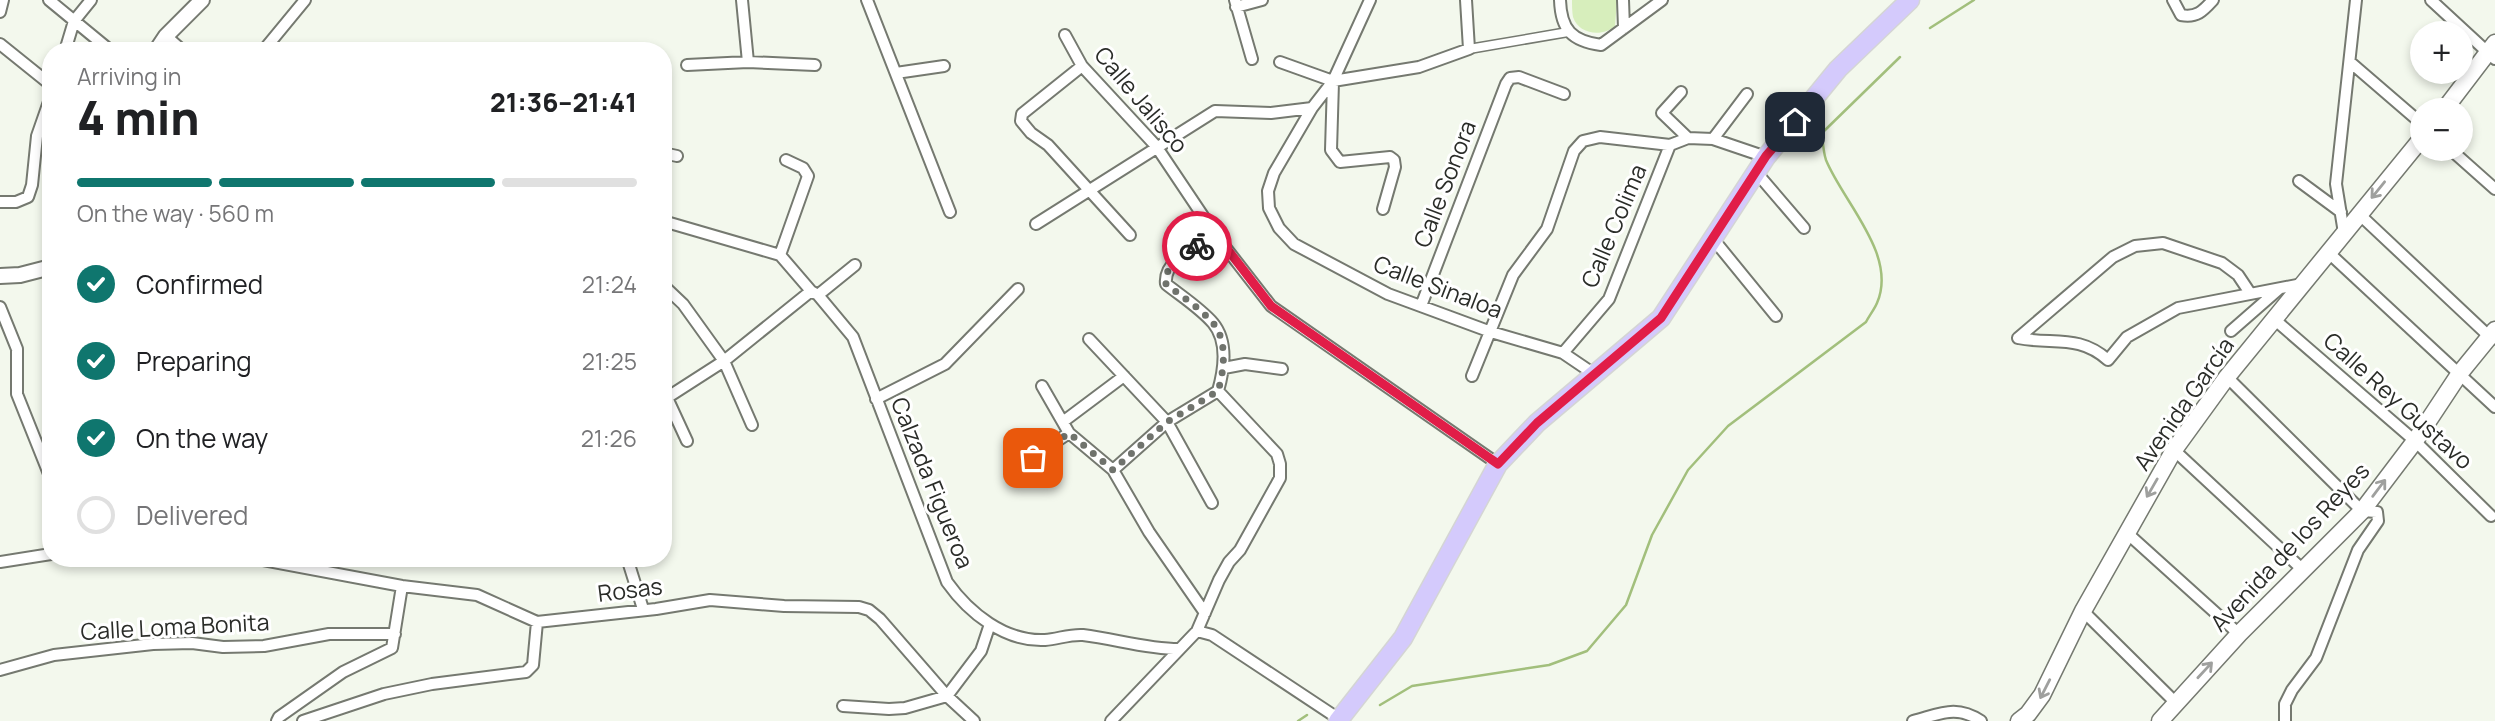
<!DOCTYPE html>
<html lang="en">
<head>
<meta charset="utf-8">
<style>
  body { margin:0; font-family:Manrope,sans-serif; background:#f2f2f2; color:#202124; height:100vh; display:flex; flex-direction:column; font-size:26px; white-space:nowrap }
  * { box-sizing:border-box; margin:0 }
  p { font-size:23px; color:#757577 }
  .icon { flex:none; width:38px; height:38px; fill:none; stroke:currentColor; stroke-width:2; stroke-linecap:round; stroke-linejoin:round }
  .map { position:relative; flex:1; overflow:hidden }
  .side { position:absolute; left:42px; top:42px; width:630px; height:525px; display:flex; flex-direction:column; background:#fff; border-radius:28px; box-shadow:0 4px 10px #0003 }
  .side>* { flex:none }
  .buttons { position:absolute; left:2410px; top:21px; display:grid; gap:14px }
  .buttons a { display:grid; place-items:center; width:63px; height:63px; border-radius:50%; background:#fff; box-shadow:0 4px 10px #0003; font-size:35px }
  .pin { position:absolute; display:grid; place-items:center; width:60px; height:60px; color:#fff; margin:-30px; border-radius:14px; box-shadow:0 4px 10px #0006 }
  .courier { position:absolute; display:grid; place-items:center; width:70px; height:70px; margin:-35px; border:5px solid #e11d48; border-radius:50%; background:#fff; color:#222; box-shadow:0 2px 9px #0007 }
  .head em { font-style:normal; font-weight:800 }
  .head div { display:flex; flex-direction:column-reverse }
  .head { display:flex; align-items:center; justify-content:space-between; height:119px; padding:0 35px }
  h1 { font-size:46px; font-weight:800; line-height:52px }
  .bar { display:grid; grid-template-columns:repeat(4,1fr); gap:10px 7px; align-content:center; height:84px; padding:0 35px }
  .bar i { height:9px; border-radius:5px; background:#e0e0e0 }
  .bar .active { background:#0f766e }
  .bar p { grid-column:span 4 }
  ol { padding:0 35px; list-style:none }
  li { display:flex; align-items:center; gap:21px; height:77px }
  li p { margin-inline-start:auto }
  li .icon { padding:7px; border-radius:50%; background:#0f766e; color:#fff; stroke-width:4 }
  li:last-child { color:#757577 }
  li i { width:38px; height:38px; border:4px solid #e0e0e0; border-radius:50% }
  .map>svg:first-child { display:block }
  .green { fill:#d7eebc }
  .lines { fill:none; stroke-linecap:round; stroke-linejoin:round }
  .stream { stroke:#a2bf7c; stroke-width:2.5 }
  .pedestrian-casing { stroke:#757970; stroke-width:11 }
  .minor-casing { stroke:#757970; stroke-width:14 }
  .tertiary-casing { stroke:#757970; stroke-width:18 }
  .secondary-casing { stroke:#757970; stroke-width:19 }
  .primary-casing { stroke:#d4d5d4; stroke-width:21 }
  .pedestrian { stroke:#fff; stroke-width:8 }
  .minor { stroke:#fff; stroke-width:10 }
  .tertiary { stroke:#fff; stroke-width:14 }
  .secondary { stroke:#fff; stroke-width:16 }
  .primary { stroke:#d4cafc; stroke-width:18 }
  .oneway { stroke:#9fa09e }
  .done { stroke:#70736d; stroke-width:7; stroke-dasharray:0 12.6 }
  .route { stroke:#e11d48; stroke-width:9 }
  .labels { text-anchor:middle; stroke-width:6; stroke-linejoin:round; paint-order:stroke }
  .street-label { font-size:23px; fill:#2a2c28; stroke:#fff }
</style>
</head>
<body>
<div class="map">
<svg width="2495" height="721" viewBox="0 0 2495 721">
  <rect width="100%" height="100%" fill="#f3f8ed"/>
  <!-- green -->
  <path class="green" d="M1572,0H1617L1615,26C1603,37 1579,35 1573,17C1572,12 1572,5 1572,0Z"/>
  <g class="lines">
    <!-- stream -->
    <path class="stream" d="M1930,28L1974,0
      M1380,705L1412,686L1549,665L1587,651L1626,605L1652,535L1688,470L1728,426L1866,322C1869,316 1874,310 1877,303C1898,255 1843,202 1826,160C1823,151 1823,142 1822,133L1900,57
      M1298,721L1307,715"/>
    <!-- pedestrian casing -->
    <g class="pedestrian-casing">
      <path id="pedestrian" d="M1469,49L1568,32"/>
    </g>
    <!-- minor casing -->
    <g class="minor-casing">
      <path id="minor" d="M49,0L111,51
        M742,0L748,62
        M867,0L950,212
        M1235,0L1252,59
        M1370,0L1333,81L1312,108L1274,173L1268,191L1269,208L1279,228L1294,244L1388,294L1491,332L1563,353L1594,374
        M1560,0C1561,30 1572,41 1601,45L1662,0
        M1623,0L1624,28
        M2173,0L2181,15C2197,18 2203,11 2213,0
        M2431,0L2495,59
        M1236,7L1262,0
        M0,12L3,0
        M1065,35L1082,66L1156,146L1215,234L1271,306L1498,464
        M166,36L183,51
        M0,44L51,85
        M65,51L74,21L91,0
        M263,51L305,0
        M1280,62L1333,81L1419,67L1469,49L1466,0
        M2350,62L2422,124
        M687,65L748,62L815,65
        M1082,66L1022,114L1021,121L1031,133L1048,145L1130,235
        M896,73L944,66
        M1333,82L1331,150L1340,162L1390,157L1394,160L1395,167L1383,209
        M1681,92L1662,113L1688,138
        M1713,139L1747,94
        M2450,149L2495,189
        M663,153L677,156
        M1756,172L1804,228
        M2299,181L2341,212
        M0,202H16L28,197L32,185L37,136L51,96
        M2359,214L2492,339
        M663,221L780,255L811,291L818,295L853,337L947,582C969,613 1005,642 1045,640C1058,639 1070,634 1083,635C1116,639 1146,649 1179,649
        M1036,224L1215,111L1271,113L1312,108
        M2344,233L2336,184L2356,0
        M1215,234C1197,246 1163,260 1166,284C1181,296 1200,308 1213,323C1228,341 1224,370 1218,391
        M1714,240L1776,316
        M2329,253L2495,407
        M780,255L808,176L803,168L786,160
        M663,285L683,304L724,361L752,425
        M818,295L855,265
        M1421,306L1506,84L1510,78L1519,77L1564,94
        M0,307L17,349V394L49,474
        M2274,319L2415,441L2491,516
        M2231,331L2279,289
        M2018,338C2053,345 2079,334 2108,360L2127,337L2178,308L2302,284
        M2018,338L2113,257L2135,246L2163,243L2222,263L2238,275L2250,293
        M1089,339L1167,422L1212,503
        M1563,353L1609,299L1670,145
        M1224,368L1245,364L1282,369
        M1472,376L1513,275L1547,229L1574,151L1583,141L1600,137L1670,145L1688,138L1713,139L1766,157
        M2227,377L2362,511L2377,512L2378,521L2358,550L2316,658L2292,690L2285,704V721
        M1042,386L1069,433L1113,470L1167,422L1218,391
        M663,389L687,441
        M668,397L724,361L811,291
        M876,399L945,364L1018,289
        M1064,421L1124,376
        M2174,450L2303,570
        M1024,463L1069,433
        M1113,470L1149,532L1205,613
        M2127,533L2239,634
        M252,558L402,586L477,595L537,622L656,609L710,600L784,606L859,607L869,610L880,619L947,696L974,721
        M627,558L643,609
        M0,562L51,554
        M2083,611L2175,702
        M1197,631L1212,635L1339,719
        M0,670L54,655L153,644L192,643L223,647L264,646L329,634H395
        M843,706L889,709L905,708L947,696L981,651L990,624
        M277,721L279,717L343,672L392,648L402,586
        M303,721L384,694L432,684L526,672L533,665L537,622
        M1111,721L1197,631L1219,580L1229,562L1240,550L1280,478V464L1277,454L1218,391
        M1913,721C1940,714 1956,704 1981,721"/>
    </g>
    <!-- tertiary casing -->
    <g class="tertiary-casing">
      <path id="tertiary" d="M156,51L166,36L202,0
        M0,276L20,275L51,267"/>
    </g>
    <!-- secondary casing -->
    <g class="secondary-casing">
      <path id="secondary" d="M2444,110L2495,43
        M2019,721L2028,714L2042,695L2083,611L2174,450L2227,377L2422,138
        M2160,721L2239,634L2362,511L2415,441L2460,373L2495,330"/>
    </g>
    <!-- primary casing -->
    <g class="primary-casing">
      <path id="primary" d="M1338,721L1403,638L1498,464L1537,423L1661,318L1766,157L1838,69L1910,0"/>
    </g>
    <!-- pedestrian -->
    <use href="#pedestrian" class="pedestrian"/>
    <!-- minor -->
    <use href="#minor" class="minor"/>
    <!-- tertiary -->
    <use href="#tertiary" class="tertiary"/>
    <!-- secondary -->
    <use href="#secondary" class="secondary"/>
    <!-- primary -->
    <use href="#primary" class="primary"/>
  </g>
  <!-- one-way arrows -->
  <defs><path id="oneway-shaft" d="M-6 0H5M1.5-3L5.5 0L1.5 3" fill="none" stroke-width="1.6" stroke-linecap="round" stroke-linejoin="round" transform="scale(1.75)"/></defs>
  <g class="oneway">
    <use href="#oneway-shaft" transform="translate(2378 190) rotate(129)"/>
    <use href="#oneway-shaft" transform="translate(2152 488) rotate(120)"/>
    <use href="#oneway-shaft" transform="translate(2379 488) rotate(-53)"/>
    <use href="#oneway-shaft" transform="translate(2205 670) rotate(-47)"/>
    <use href="#oneway-shaft" transform="translate(2045 689) rotate(117)"/>
  </g>
  <g class="lines">
    <!-- done -->
    <path class="done" d="M1033,458L1069,433L1113,470L1167,422L1218,391C1224,371 1228,341 1213,323C1200,308 1181,296 1166,284C1164,264 1182,256 1197,246"/>
    <!-- route -->
    <path class="route" d="M1197,246L1215,233L1271,306L1498,464L1537,423L1661,318L1766,156L1795,122"/>
  </g>
  <g class="labels">
    <!-- street labels -->
    <g class="street-label">
      <text transform="translate(1141 100) rotate(50)" y="8">Calle Jalisco</text>
      <text transform="translate(1445 184) rotate(-69)" y="8">Calle Sonora</text>
      <text transform="translate(1614 226) rotate(-67)" y="8">Calle Colima</text>
      <text transform="translate(1438 287) rotate(21)" y="8">Calle Sinaloa</text>
      <text transform="translate(2398 401) rotate(42)" y="8">Calle Rey Gustavo</text>
      <text transform="translate(2184 404) rotate(-55)" y="8">Avenida García</text>
      <text transform="translate(932 483) rotate(68)" y="8">Calzada Figueroa</text>
      <text transform="translate(2290 547) rotate(-47)" y="8">Avenida de los Reyes</text>
      <text transform="translate(630 590) rotate(-7)" y="8">Rosas</text>
      <text transform="translate(175 627) rotate(-3)" y="8">Calle Loma Bonita</text>
    </g>
  </g>
</svg>
<div class="buttons">
<a>+</a>
<a>−</a>
</div>
<div class="pin" style="left:1033px;top:458px;background:#ea580c"><svg class="icon" aria-label="bag" viewBox="0 0 24 24"><path d="M5 8h14l-1 12H6zM9 8a3 3 0 0 1 6 0"/></svg></div>
<div class="pin" style="left:1795px;top:122px;background:#1f2937"><svg class="icon" aria-label="home" viewBox="0 0 24 24"><path d="M3 11l9-7 9 7M6 9v11h12V9"/></svg></div>
<div class="courier" style="left:1197px;top:246px"><svg class="icon" aria-label="bike" viewBox="0 0 24 24"><circle cx="6" cy="16" r="4"/><circle cx="18" cy="16" r="4"/><path d="M6 16l4-8h5l3 8M10 8l3 8H6M13 5h3"/></svg></div>
<section class="side">
<div class="head"><div><h1>4 min</h1><p>Arriving in</p></div><em>21:36–21:41</em></div>
<div class="bar"><i class="active"></i><i class="active"></i><i class="active"></i><i></i><p>On the way · 560 m</p></div>
<ol>
<li><svg class="icon" aria-label="check" viewBox="0 0 24 24"><path d="M5 12l5 5 9-10"/></svg>Confirmed<p>21:24</p></li>
<li><svg class="icon" aria-label="check" viewBox="0 0 24 24"><path d="M5 12l5 5 9-10"/></svg>Preparing<p>21:25</p></li>
<li><svg class="icon" aria-label="check" viewBox="0 0 24 24"><path d="M5 12l5 5 9-10"/></svg>On the way<p>21:26</p></li>
<li><i></i>Delivered</li>
</ol>
</section>
</div>
</body>
</html>
